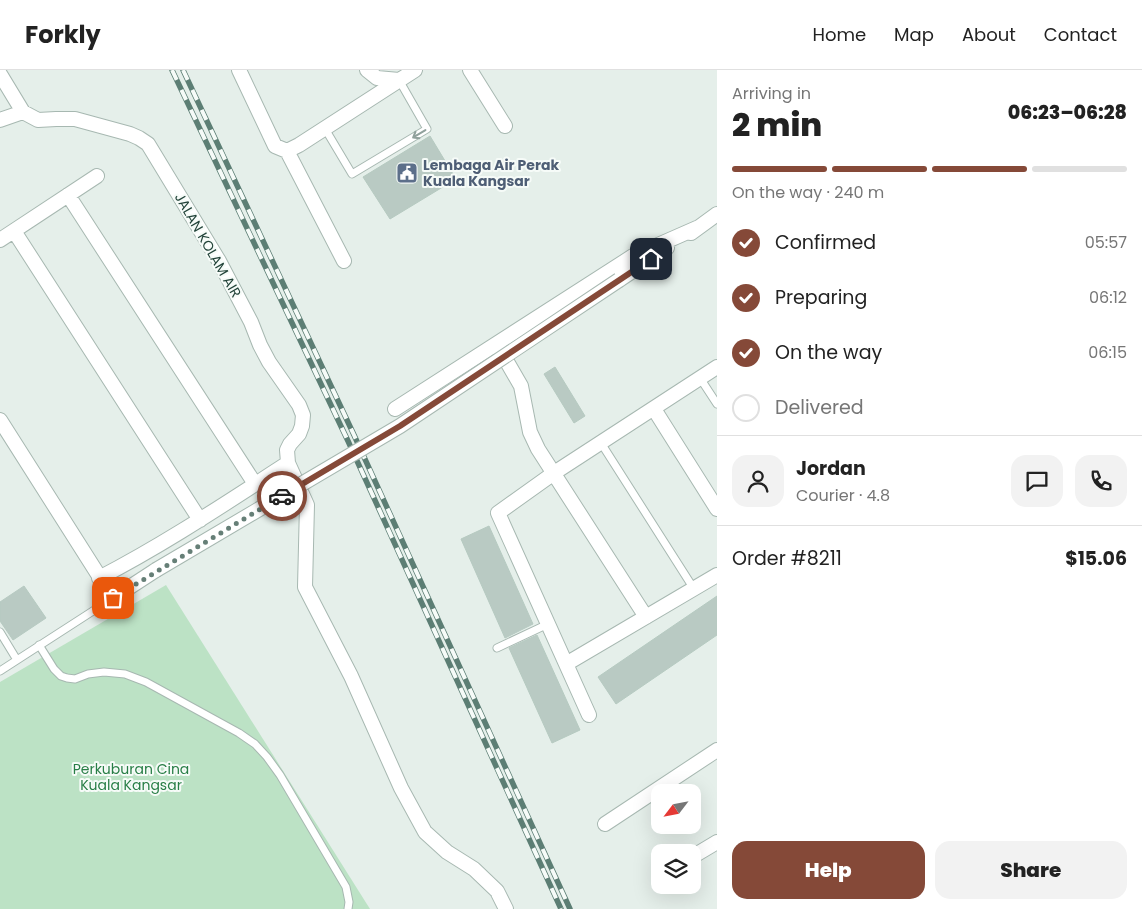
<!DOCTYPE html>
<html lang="en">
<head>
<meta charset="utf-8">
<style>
  body { margin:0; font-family:Poppins,sans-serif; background:#f2f2f2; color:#222; height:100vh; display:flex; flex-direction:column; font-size:19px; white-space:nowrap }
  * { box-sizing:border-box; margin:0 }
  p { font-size:16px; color:#767676 }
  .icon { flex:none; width:28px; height:28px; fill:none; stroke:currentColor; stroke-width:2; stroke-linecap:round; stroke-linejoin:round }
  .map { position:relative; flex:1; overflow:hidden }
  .side { display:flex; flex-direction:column; background:#fff; width:425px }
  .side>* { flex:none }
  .needle { width:32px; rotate:238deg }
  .tools { position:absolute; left:651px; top:714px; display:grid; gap:10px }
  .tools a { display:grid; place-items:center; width:50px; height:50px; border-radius:10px; background:#fff; box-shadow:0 5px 20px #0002; font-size:25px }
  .pin { position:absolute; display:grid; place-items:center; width:42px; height:42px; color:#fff; margin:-21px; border-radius:10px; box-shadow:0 2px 8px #0006 }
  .courier { position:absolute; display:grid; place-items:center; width:50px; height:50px; margin:-25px; border:4px solid #854938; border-radius:50%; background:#fff; color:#222; box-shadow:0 1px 6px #0007 }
  .summary em { font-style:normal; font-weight:800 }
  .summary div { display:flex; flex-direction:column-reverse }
  .summary { display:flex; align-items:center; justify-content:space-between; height:85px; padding:0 15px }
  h1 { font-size:32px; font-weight:800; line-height:38px }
  .bar { display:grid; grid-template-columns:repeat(4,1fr); gap:8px 5px; align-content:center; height:60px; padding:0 15px }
  .bar i { height:6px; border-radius:4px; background:#e0e0e0 }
  .bar .on { background:#854938 }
  .bar p { grid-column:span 4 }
  .line { display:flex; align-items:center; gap:12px; padding:0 15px; border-top:1px solid #e0e0e0 }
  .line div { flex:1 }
  .round { display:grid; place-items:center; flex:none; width:52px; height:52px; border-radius:15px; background:#f2f2f2 }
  ol { padding:0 15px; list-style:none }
  li { display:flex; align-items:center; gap:15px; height:55px }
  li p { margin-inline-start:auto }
  li .icon { padding:5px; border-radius:50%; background:#854938; color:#fff; stroke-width:4 }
  li:last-child { color:#767676 }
  li i { width:28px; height:28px; border:2px solid #e0e0e0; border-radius:50% }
  .primary-button { display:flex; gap:10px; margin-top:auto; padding:10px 15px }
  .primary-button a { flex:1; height:58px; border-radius:15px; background:#854938; color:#fff; font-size:20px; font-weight:800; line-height:58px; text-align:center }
  .primary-button a+a { background:#f2f2f2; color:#222 }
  header { display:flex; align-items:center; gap:30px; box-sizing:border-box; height:70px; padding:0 25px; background:#fff; border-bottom:1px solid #e0e0e0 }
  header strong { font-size:24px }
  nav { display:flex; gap:28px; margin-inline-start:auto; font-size:18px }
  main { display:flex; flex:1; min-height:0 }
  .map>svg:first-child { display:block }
  .green { fill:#bce2c5 }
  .building { fill:#b9cac3; stroke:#b6cac1 }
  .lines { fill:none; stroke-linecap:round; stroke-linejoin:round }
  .lane-casing { stroke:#a7b8b1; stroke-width:9 }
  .street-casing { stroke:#a7b8b1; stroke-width:16 }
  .lane { stroke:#fff; stroke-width:7 }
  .street { stroke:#fff; stroke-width:14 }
  .rail-casing { stroke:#5c7e74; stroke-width:5.5 }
  .rail { stroke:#f6fbf8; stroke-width:4; stroke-dasharray:11; stroke-linecap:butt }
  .street-bridge-casing { stroke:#a7b8b1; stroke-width:16; stroke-linecap:butt }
  .street-bridge { stroke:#fff; stroke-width:14 }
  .oneway { stroke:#90a19c }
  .done { stroke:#667f77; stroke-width:5; stroke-dasharray:0 9 }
  .route { stroke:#854938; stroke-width:6 }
  .labels { text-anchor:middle; stroke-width:4; stroke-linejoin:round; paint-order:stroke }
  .service-label { font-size:14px; font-weight:bold; fill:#4e5e75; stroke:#f6fbf8; text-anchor:start }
  .street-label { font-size:14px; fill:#224339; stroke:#f6fbf8 }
  .park-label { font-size:14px; fill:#287e46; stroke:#f6fbf8 }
</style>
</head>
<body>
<header>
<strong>Forkly</strong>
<nav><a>Home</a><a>Map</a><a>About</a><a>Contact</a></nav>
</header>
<main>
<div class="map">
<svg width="717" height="839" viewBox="0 0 717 839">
  <rect width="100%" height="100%" fill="#e5efea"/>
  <!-- green -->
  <path class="green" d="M166,515L370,839H0V612Z"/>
  <!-- building -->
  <path class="building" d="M430,66L456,109L390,149L363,107Z
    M555,297L585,346L574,353L544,304Z
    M489,456L533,554L505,568L461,469Z
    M24,516L46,548L13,570L0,551V532Z
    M717,526V565L616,634L598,607Z
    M537,565L580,660L552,673L509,578Z"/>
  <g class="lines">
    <!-- lane casing -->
    <g class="lane-casing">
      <path id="lane" d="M324,57L352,104L427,59L399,10
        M700,308L717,334
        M601,373L694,519
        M0,562L17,590
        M39,575L54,599L61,606L67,608L75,609L88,604L104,602L125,604L146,612L239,663L255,674L267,687L280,705L346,817L349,832L348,839
        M497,578L548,554
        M0,601L113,528"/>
    </g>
    <!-- street casing -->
    <g class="street-casing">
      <path id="street" d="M239,0L275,76L287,81L299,75L415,0
        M367,0L377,8L399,10
        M470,0L505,56
        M0,4L23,42L0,50
        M23,42L38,50L56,49H75L130,64L139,68L148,74L219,191L251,252L260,275L269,292L299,335L303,345L302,356L299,364L290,374L287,380L288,393L307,435L305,517L351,606L401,718L425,762L447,782L474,799L497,821L506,839
        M287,81L344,191
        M68,125L255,414
        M14,161L200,450
        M691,163L717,144
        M0,170L97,106
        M619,210L667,178
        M499,278L521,316L530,362L538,379L646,547
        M395,339L633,186L699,157
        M654,339L717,439
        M0,350L113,528L156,500
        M99,508C165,474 226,433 288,393
        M566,594L717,505
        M589,645L498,443L554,403L717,297
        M605,754L717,680
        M692,787L717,772"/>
    </g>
    <!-- lane -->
    <use href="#lane" class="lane"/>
    <!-- street -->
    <use href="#street" class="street"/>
    <!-- rail casing -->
    <g class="rail-casing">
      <path id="rail" d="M172,0L348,371L561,839
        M183,0L354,365L570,839"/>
    </g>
    <!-- rail -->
    <use href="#rail" class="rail"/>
    <!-- street-bridge casing -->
    <g class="street-bridge-casing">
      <path id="street-bridge" d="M156,500L400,356L619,210"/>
    </g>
    <!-- street-bridge -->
    <use href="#street-bridge" class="street-bridge"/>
  </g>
  <!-- one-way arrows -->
  <defs><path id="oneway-shaft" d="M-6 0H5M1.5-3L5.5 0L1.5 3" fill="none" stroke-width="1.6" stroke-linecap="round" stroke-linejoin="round" transform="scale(1.25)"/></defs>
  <use class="oneway" href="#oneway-shaft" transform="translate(419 64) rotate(149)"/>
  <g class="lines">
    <!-- done -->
    <path class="done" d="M113,528L282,426"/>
    <!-- route -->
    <path class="route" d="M282,426L400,356L651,189"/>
  </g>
  <!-- icons -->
  <defs>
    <g id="civic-square" transform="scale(1.125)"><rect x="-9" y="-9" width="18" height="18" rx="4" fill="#5c6f8a" stroke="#f6fbf8"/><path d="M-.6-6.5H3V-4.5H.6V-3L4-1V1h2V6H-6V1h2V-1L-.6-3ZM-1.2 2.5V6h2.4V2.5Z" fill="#fff"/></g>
  </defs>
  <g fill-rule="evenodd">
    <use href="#civic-square" x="407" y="103"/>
  </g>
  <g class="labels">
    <!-- service labels -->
    <g class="service-label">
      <text x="423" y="100">Lembaga Air Perak<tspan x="423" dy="16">Kuala Kangsar</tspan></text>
    </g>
    <!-- street labels -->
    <g class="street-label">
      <text transform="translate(208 175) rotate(60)" y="5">JALAN KOLAM AIR</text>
    </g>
    <!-- park labels -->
    <g class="park-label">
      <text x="131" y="704">Perkuburan Cina<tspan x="131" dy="16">Kuala Kangsar</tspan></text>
    </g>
  </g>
</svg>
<div class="tools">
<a><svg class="needle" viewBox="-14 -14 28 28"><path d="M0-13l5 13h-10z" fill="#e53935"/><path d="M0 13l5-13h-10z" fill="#767676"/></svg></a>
<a><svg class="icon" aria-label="layers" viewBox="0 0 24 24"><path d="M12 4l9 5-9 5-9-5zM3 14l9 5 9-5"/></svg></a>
</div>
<div class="pin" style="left:113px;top:528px;background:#ea580c"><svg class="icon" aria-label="bag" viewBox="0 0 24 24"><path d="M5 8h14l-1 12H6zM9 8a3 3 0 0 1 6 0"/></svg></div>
<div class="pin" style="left:651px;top:189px;background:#1f2937"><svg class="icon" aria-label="home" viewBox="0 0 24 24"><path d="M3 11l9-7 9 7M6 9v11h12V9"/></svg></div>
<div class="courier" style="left:282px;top:426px"><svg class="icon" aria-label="car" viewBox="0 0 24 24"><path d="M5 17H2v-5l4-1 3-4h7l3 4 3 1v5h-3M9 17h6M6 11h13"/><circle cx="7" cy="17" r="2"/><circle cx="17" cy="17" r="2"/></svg></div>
</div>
<section class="side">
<div class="summary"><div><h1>2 min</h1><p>Arriving in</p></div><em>06:23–06:28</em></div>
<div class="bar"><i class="on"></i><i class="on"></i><i class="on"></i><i></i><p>On the way · 240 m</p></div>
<ol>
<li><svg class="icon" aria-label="check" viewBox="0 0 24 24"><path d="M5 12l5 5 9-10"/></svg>Confirmed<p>05:57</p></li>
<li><svg class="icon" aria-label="check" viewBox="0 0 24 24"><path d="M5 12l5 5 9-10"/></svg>Preparing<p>06:12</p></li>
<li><svg class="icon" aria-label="check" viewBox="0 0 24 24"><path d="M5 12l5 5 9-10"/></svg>On the way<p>06:15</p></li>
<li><i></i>Delivered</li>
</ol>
<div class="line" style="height:90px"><a class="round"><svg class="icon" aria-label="person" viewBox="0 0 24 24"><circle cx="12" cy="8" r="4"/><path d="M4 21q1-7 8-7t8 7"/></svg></a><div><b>Jordan</b><p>Courier · 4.8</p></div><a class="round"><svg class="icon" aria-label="chat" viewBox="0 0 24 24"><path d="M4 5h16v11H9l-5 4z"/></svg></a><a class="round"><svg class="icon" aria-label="phone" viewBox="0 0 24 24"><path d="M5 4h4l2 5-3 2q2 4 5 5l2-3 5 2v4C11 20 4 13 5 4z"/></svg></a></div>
<div class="line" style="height:65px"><div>Order #8211</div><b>$15.06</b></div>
<div class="primary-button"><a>Help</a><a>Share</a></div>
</section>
</main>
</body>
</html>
